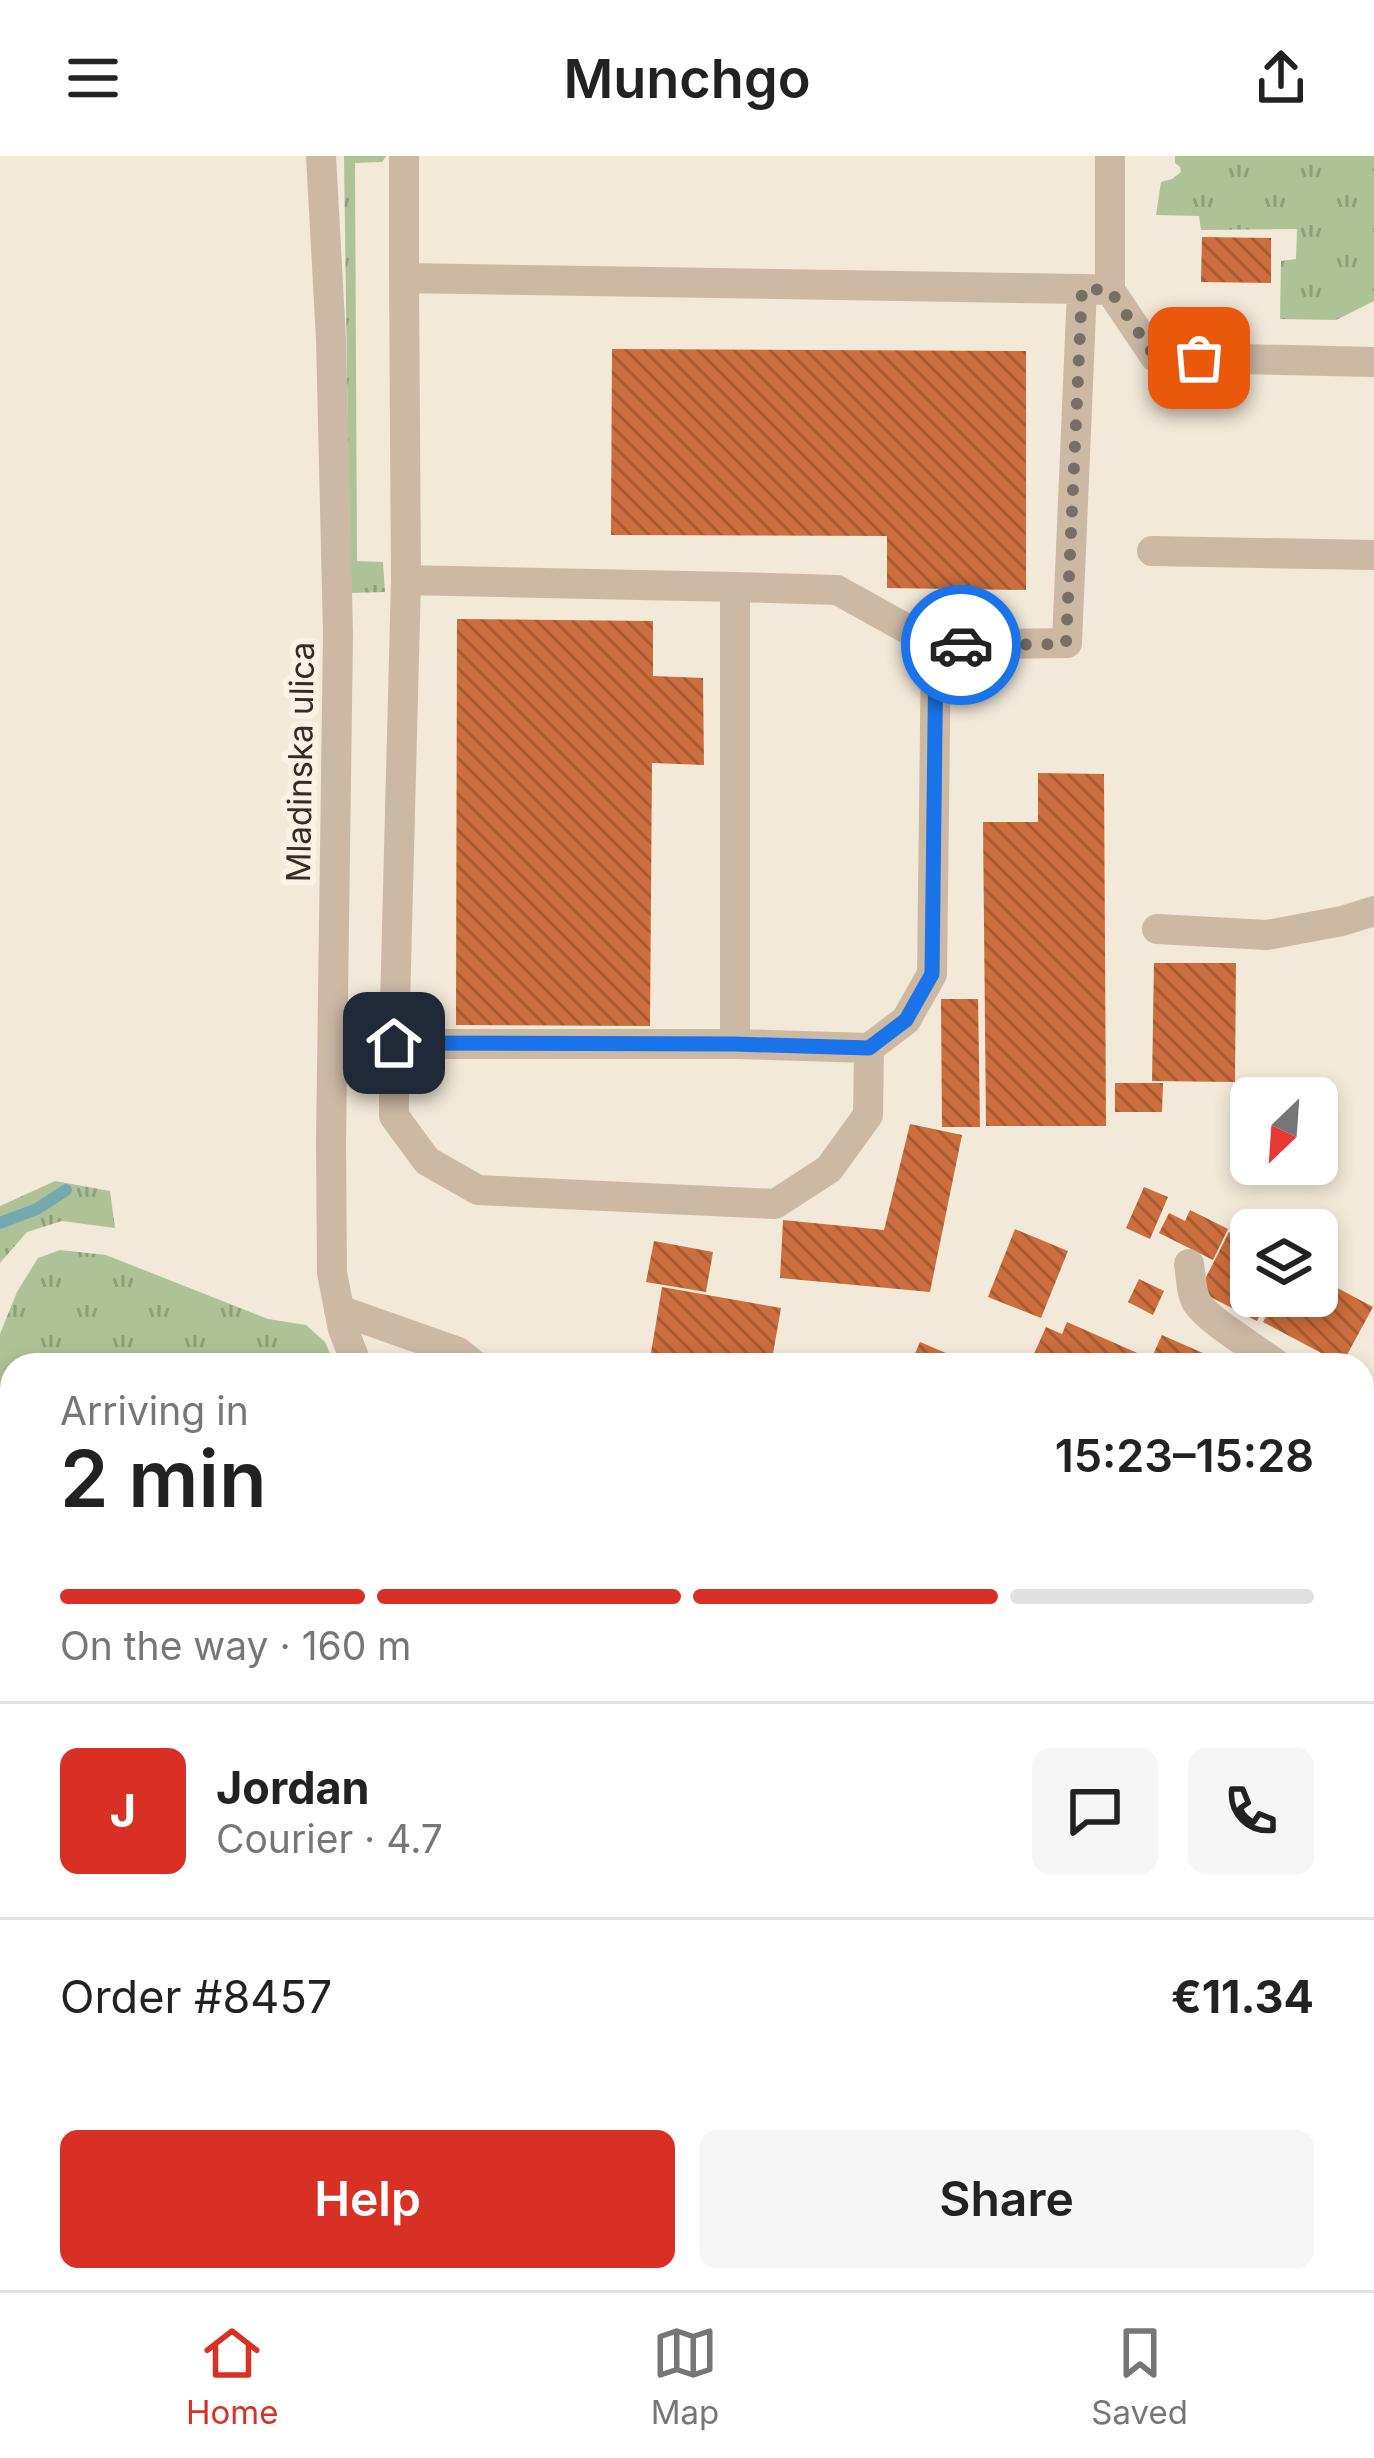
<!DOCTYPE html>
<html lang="en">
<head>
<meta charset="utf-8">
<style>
  body { margin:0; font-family:Inter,sans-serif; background:#f6f6f6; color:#222; height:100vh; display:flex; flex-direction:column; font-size:45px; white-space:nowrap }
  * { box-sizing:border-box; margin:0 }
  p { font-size:39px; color:#767676 }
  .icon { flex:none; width:66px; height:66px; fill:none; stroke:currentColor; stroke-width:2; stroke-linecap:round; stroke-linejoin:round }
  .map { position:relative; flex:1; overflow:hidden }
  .drawer { position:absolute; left:0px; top:1197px; width:1374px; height:939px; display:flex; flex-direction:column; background:#fff; border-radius:36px 36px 0 0; box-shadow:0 6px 18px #0003 }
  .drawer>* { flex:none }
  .needle { width:78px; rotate:205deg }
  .controls { position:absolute; left:1230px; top:921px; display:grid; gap:24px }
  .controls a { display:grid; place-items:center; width:108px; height:108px; border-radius:18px; background:#fff; box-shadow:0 6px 18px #0003; font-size:60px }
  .pin { position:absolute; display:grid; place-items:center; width:102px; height:102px; color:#fff; margin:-51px; border-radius:24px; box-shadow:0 6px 18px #0006 }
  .courier { position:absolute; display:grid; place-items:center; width:120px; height:120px; margin:-60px; border:9px solid #1a73e8; border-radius:50%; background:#fff; color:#222; box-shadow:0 3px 15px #0007 }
  .headline em { font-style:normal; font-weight:600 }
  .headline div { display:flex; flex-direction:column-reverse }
  .headline { display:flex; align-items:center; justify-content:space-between; height:204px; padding:0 60px }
  h1 { font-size:78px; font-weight:600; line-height:90px }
  .bar { display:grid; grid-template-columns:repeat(4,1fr); gap:18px 12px; align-content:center; height:144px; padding:0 60px }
  .bar i { height:15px; border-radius:9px; background:#e0e0e0 }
  .bar .current { background:#d93025 }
  .bar p { grid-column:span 4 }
  .line { display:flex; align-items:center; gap:30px; padding:0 60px; border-top:3px solid #e0e0e0 }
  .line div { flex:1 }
  .round { display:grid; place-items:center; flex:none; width:126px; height:126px; border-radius:18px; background:#f6f6f6 }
  .action { display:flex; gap:24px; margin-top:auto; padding:24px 60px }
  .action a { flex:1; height:138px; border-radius:18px; background:#d93025; color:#fff; font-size:48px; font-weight:600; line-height:138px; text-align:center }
  .action a+a { background:#f6f6f6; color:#222 }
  header { display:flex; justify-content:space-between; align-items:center; height:156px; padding:0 60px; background:#fff; font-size:54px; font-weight:600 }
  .menu { display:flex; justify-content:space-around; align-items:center; height:168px; border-top:3px solid #e0e0e0; background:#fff; font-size:33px; color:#767676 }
  .menu a { display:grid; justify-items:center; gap:6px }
  .menu .current { color:#d93025 }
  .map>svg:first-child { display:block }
  .grass { fill:url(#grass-tufts) }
  .forest { fill:url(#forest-firs) }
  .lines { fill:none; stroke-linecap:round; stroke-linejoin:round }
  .stream { stroke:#76a8b0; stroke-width:12 }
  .building { fill:url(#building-back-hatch) }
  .path { stroke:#b6a38e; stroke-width:8; stroke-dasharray:6 6; stroke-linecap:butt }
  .minor { stroke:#cbb9a4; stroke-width:30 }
  .done { stroke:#776e64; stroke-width:12; stroke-dasharray:0 21.6 }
  .route { stroke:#1a73e8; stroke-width:15 }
  .labels { text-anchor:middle; stroke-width:12; stroke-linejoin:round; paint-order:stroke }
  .street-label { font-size:33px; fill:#352c26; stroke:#faf2e4 }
</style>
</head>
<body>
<header><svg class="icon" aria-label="menu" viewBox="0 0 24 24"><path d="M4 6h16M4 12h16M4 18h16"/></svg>Munchgo<svg class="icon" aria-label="share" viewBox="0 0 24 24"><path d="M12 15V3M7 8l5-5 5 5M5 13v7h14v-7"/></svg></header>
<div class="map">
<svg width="1374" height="2134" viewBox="0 0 1374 2134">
  <defs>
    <pattern id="grass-tufts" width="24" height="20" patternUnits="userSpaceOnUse" patternTransform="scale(3)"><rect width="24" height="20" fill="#afc297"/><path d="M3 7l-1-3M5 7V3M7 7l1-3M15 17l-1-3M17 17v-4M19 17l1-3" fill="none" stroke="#8f9e7b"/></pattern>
    <pattern id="forest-firs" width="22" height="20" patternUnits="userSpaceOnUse" patternTransform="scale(3)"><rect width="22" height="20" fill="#afc297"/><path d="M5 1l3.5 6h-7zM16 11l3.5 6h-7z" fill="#8f9e7b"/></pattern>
    <pattern id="building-back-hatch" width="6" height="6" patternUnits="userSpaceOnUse" patternTransform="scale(3)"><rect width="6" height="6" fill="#cc6e3d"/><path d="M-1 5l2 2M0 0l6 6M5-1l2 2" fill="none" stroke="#a65b33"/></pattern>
  </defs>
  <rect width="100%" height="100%" fill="#f2e9d8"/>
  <!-- grass -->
  <path class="grass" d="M344,0H386L382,6L355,7L357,405L383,406L385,436L350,437Z
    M1175,0H1374V145L1336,164L1280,163L1281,105L1296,103L1297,73L1201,74L1199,60L1156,59L1161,26L1172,23L1181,16L1180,11L1175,7Z
    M55,1025L110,1035L115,1072L62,1065L27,1076L0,1107V1050Z
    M60,1094L106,1099L268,1163L306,1169L325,1186L335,1209H12V1516L0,1503V1178L17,1136L38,1102Z
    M12,1740V2078H0V1750Z
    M1362,1819L1365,1827L1374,1829V2134H322L321,2124H1362Z
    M0,2106L12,2107V2124H290L291,2134H0Z"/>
  <!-- forest -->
  <path class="forest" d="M1374,1427V1829L1365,1827L1362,1819V1450Z"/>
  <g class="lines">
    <!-- stream -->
    <path class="stream" d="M0,1067L37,1053L66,1034
      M1362,1460L1374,1442
      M0,1772L12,1761
      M1362,1949H1374
      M0,2119L12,2120
      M92,2124L142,2127L154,2134
      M1146,2124L1154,2134"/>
  </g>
  <!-- building -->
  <path class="building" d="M1202,81L1271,82V127L1201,126Z
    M612,193L1026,195V434L887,432V380L611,379Z
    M457,463L653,465V520L703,522L704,609L652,607L650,870L456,869Z
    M1038,617L1104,618L1106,970H986L983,666H1038Z
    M1154,807H1236L1235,926L1152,925Z
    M941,843H978L980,971H942Z
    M1115,927H1163L1162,956H1115Z
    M910,968L962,979L930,1136L780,1122L783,1064L884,1074Z
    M1144,1031L1168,1041L1150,1083L1126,1072Z
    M1190,1054L1228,1073L1213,1104L1159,1077L1169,1057L1185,1065Z
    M1015,1073L1068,1095L1041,1162L988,1141Z
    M1229,1076L1251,1087V1140H1270L1257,1165L1199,1135Z
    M654,1085L713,1096L706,1136L646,1126Z
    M1317,1121L1373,1151L1342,1208L1263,1166L1277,1140H1317Z
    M1139,1123L1164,1135L1153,1159L1128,1146Z
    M662,1131L781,1152L771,1209H649Z
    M1067,1166L1151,1203L1162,1179L1230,1209H1029L1046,1171L1062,1178Z
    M920,1186L974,1209H910Z
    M1362,1369L1374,1379V1401L1362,1415Z
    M12,1589V1706L0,1718V1600Z"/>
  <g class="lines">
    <!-- path -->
    <path class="path" d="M1362,1226L1374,1231
      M1362,1567L1374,1572
      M1362,1857L1374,1856
      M452,2124L497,2134"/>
    <!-- minor -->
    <path class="minor" d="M321,0L331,183L338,477L331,987L332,1117L343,1173L357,1209
      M404,0V122
      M1110,0V134L1155,201L1374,206
      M1152,395L1374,399
      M406,424L404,122L1082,133
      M936,489L837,434L735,431V888L869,892L906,864L932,818L936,489L1067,487L1082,133L1110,134
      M1157,773L1267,779L1342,765L1374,755
      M394,888L406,424L735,431
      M735,888H394V960L427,1005L478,1034L775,1048L829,1013L868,959L869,892
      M1189,1108C1191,1120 1191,1137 1197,1147C1211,1167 1256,1192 1277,1209
      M339,1154L458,1196L474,1209
      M0,2093L12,2094"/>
  </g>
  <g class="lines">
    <!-- done -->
    <path class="done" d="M961,489L1066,488L1082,133L1110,134L1155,201L1199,202"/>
    <!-- route -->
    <path class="route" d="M394,887L734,888L869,892L906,864L932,818L936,489H961"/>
  </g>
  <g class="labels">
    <!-- street labels -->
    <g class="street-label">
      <text transform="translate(300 606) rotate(-89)" y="12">Mladinska ulica</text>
    </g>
  </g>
</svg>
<div class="controls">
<a><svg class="needle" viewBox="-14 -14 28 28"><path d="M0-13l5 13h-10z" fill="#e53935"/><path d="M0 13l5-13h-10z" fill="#767676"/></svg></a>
<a><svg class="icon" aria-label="layers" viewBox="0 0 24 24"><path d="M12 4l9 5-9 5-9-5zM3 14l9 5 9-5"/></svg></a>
</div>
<div class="pin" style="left:1199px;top:202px;background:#ea580c"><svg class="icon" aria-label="bag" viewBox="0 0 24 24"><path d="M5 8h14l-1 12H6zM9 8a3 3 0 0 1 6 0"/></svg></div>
<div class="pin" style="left:394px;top:887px;background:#1f2937"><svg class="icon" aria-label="home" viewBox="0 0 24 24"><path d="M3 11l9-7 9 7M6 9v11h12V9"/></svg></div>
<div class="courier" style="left:961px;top:489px"><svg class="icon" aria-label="car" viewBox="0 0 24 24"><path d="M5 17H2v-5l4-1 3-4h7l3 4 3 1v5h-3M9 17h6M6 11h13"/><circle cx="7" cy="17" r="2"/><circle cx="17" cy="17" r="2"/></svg></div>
<section class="drawer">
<div class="headline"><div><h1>2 min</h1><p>Arriving in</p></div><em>15:23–15:28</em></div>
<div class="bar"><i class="current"></i><i class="current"></i><i class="current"></i><i></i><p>On the way · 160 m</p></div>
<div class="line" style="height:216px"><b class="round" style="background:#d93025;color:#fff">J</b><div><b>Jordan</b><p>Courier · 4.7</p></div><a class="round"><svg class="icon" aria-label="chat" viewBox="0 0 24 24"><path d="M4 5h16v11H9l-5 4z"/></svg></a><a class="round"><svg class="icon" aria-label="phone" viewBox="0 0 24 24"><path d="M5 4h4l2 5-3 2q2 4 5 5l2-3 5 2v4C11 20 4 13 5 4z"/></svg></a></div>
<div class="line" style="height:156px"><div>Order #8457</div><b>€11.34</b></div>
<div class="action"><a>Help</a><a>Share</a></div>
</section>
</div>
<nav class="menu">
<a class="current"><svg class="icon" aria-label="home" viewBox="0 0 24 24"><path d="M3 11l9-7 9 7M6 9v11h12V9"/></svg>Home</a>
<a><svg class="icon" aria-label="map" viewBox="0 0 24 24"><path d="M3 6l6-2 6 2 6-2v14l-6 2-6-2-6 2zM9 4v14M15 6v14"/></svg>Map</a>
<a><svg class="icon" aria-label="saved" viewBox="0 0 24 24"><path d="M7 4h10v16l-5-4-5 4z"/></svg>Saved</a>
</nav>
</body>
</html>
